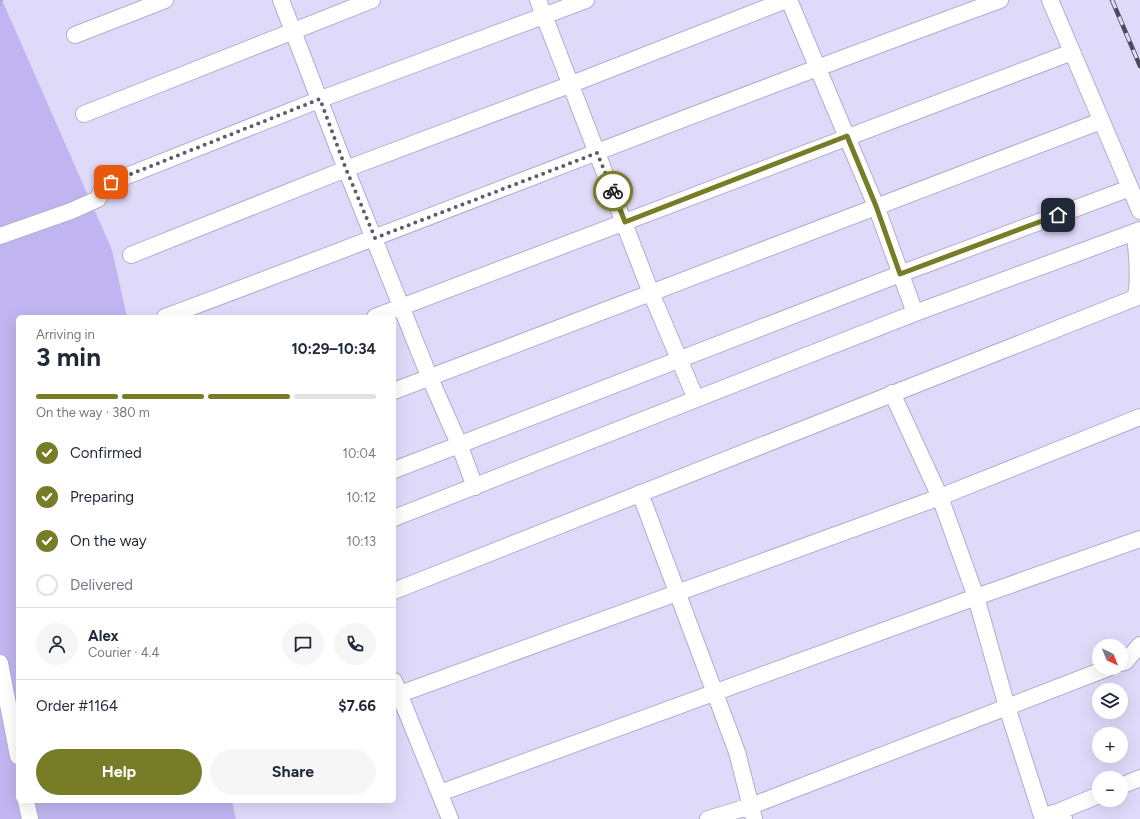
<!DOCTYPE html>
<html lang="en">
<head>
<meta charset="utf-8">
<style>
  body { margin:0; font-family:Figtree,sans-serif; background:#f6f6f7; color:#1f2937; height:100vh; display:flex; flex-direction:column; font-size:15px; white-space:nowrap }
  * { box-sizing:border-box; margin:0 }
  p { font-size:13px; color:#747a83 }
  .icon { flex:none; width:22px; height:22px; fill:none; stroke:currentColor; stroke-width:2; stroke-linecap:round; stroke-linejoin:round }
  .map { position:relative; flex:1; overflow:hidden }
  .side { position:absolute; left:16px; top:315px; width:380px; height:488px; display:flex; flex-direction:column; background:#fff; border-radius:6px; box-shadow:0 4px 16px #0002 }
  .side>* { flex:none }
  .needle { width:26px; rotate:137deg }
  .tools { position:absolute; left:1092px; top:639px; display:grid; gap:8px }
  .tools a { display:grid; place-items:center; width:36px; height:36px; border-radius:50%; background:#fff; box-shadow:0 4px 16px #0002; font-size:20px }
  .pin { position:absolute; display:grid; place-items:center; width:34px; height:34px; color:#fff; margin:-17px; border-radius:8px; box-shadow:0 2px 6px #0006 }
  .courier { position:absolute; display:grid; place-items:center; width:40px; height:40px; margin:-20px; border:3px solid #777c26; border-radius:50%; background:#fff; color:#222; box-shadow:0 1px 5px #0007 }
  .head em { font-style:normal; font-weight:700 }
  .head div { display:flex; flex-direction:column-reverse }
  .head { display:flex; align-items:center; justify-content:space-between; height:68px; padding:0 20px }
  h1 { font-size:26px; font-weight:700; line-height:30px }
  .bar { display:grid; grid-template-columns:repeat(4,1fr); gap:6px 4px; align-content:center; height:48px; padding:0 20px }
  .bar i { height:5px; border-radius:3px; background:#e0e1e3 }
  .bar .current { background:#777c26 }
  .bar p { grid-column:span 4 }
  .line { display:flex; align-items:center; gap:10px; padding:0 20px; border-top:1px solid #e0e1e3 }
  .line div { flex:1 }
  .round { display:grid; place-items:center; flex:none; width:42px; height:42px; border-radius:21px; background:#f6f6f7 }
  ol { padding:0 20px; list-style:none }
  li { display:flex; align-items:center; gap:12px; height:44px }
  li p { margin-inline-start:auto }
  li .icon { padding:4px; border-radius:50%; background:#777c26; color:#fff; stroke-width:4 }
  li:last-child { color:#747a83 }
  li i { width:22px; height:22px; border:2px solid #e0e1e3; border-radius:50% }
  .button { display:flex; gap:8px; margin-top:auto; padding:8px 20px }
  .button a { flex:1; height:46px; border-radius:24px; background:#777c26; color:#fff; font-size:16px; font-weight:700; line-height:46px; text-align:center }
  .button a+a { background:#f6f6f7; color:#1f2937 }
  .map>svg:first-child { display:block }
  .green { fill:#c0b5f0 }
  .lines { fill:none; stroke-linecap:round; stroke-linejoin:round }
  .minor-casing { stroke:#b2adcb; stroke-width:18 }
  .path { stroke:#8a869c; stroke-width:2; stroke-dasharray:1 3; stroke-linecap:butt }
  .minor { stroke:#fff; stroke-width:16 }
  .rail-casing { stroke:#4d4a5b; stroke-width:4.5 }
  .rail { stroke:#dfdaf9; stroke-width:3; stroke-dasharray:9; stroke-linecap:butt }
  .done { stroke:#5e5b6d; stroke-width:4; stroke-dasharray:0 7.2 }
  .route { stroke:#777c26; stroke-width:5 }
</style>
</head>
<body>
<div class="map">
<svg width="1140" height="819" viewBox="0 0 1140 819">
  <rect width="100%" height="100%" fill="#dfdaf9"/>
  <!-- green -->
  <path class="green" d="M0,0H2L112,250L127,317H18V801H232L236,819H0Z"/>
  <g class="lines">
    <!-- minor casing -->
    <g class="minor-casing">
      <path id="minor" d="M281,0L346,169L429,376L459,444L475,487
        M538,0L651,293L696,399
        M1050,0L1140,211
        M75,35L165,0
        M84,114L372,0
        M0,236L71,211L98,199L104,185L321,99L586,0
        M131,255L346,169L572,84L786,0
        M915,313L1140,230
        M165,317C444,213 720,102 1000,0
        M375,317L1072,52
        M394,391L1101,121
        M892,393L940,497L976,597L1007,707L1042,816L1058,812L1063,815L1064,819
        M394,470L900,274L1130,188
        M640,493L737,752L754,819
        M394,518L915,313L876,206L789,0
        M394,591L1135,298C1140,285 1137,247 1134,232
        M0,663L18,756
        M1121,663L1125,662L1140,645
        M394,681L450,819
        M400,694L940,497L1140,417
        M1121,786L1140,778
        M440,793L976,597L1140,539
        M26,801L30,819
        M1058,812L1099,795
        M708,819L751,806L1108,668"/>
    </g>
    <!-- path -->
    <path class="path" d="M0,5L2,0"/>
    <!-- minor -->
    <use href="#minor" class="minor"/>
    <!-- rail casing -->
    <g class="rail-casing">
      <path id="rail" d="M1112,0L1140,66"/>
    </g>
    <!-- rail -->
    <use href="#rail" class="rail"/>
  </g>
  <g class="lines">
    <!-- done -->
    <path class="done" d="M111,182L320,99L346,169L375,238L597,153L613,191"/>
    <!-- route -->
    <path class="route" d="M613,191L625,222L847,136L876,206L900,274L1058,215"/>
  </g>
</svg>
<div class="tools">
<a><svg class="needle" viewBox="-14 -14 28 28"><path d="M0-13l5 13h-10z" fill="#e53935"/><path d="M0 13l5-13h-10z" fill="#747a83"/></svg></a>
<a><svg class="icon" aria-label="layers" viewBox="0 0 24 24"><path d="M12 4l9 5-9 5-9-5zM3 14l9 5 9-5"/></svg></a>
<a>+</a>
<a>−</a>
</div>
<div class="pin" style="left:111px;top:182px;background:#ea580c"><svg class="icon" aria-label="bag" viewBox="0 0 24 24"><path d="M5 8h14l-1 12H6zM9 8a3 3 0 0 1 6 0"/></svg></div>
<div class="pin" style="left:1058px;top:215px;background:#1f2937"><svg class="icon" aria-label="home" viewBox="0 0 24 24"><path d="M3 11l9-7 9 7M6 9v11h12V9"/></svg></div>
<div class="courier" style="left:613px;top:191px"><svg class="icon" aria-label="bike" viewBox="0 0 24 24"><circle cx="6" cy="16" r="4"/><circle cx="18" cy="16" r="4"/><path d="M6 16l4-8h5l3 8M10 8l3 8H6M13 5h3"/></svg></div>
<section class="side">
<div class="head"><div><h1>3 min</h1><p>Arriving in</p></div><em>10:29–10:34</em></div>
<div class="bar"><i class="current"></i><i class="current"></i><i class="current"></i><i></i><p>On the way · 380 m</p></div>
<ol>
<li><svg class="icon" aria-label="check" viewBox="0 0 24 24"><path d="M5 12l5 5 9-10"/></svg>Confirmed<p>10:04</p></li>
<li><svg class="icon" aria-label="check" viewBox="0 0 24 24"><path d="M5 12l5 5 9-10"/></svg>Preparing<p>10:12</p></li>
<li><svg class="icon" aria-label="check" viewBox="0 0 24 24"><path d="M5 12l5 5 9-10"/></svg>On the way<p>10:13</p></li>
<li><i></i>Delivered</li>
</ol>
<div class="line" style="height:72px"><a class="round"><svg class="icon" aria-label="person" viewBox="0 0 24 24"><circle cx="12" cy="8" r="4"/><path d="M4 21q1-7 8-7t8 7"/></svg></a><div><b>Alex</b><p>Courier · 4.4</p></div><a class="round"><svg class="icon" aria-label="chat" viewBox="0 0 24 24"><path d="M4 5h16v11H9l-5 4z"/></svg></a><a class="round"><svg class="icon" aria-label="phone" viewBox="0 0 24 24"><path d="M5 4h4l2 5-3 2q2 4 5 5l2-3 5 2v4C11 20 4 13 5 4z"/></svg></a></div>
<div class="line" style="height:52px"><div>Order #1164</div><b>$7.66</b></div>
<div class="button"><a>Help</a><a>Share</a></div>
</section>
</div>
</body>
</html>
